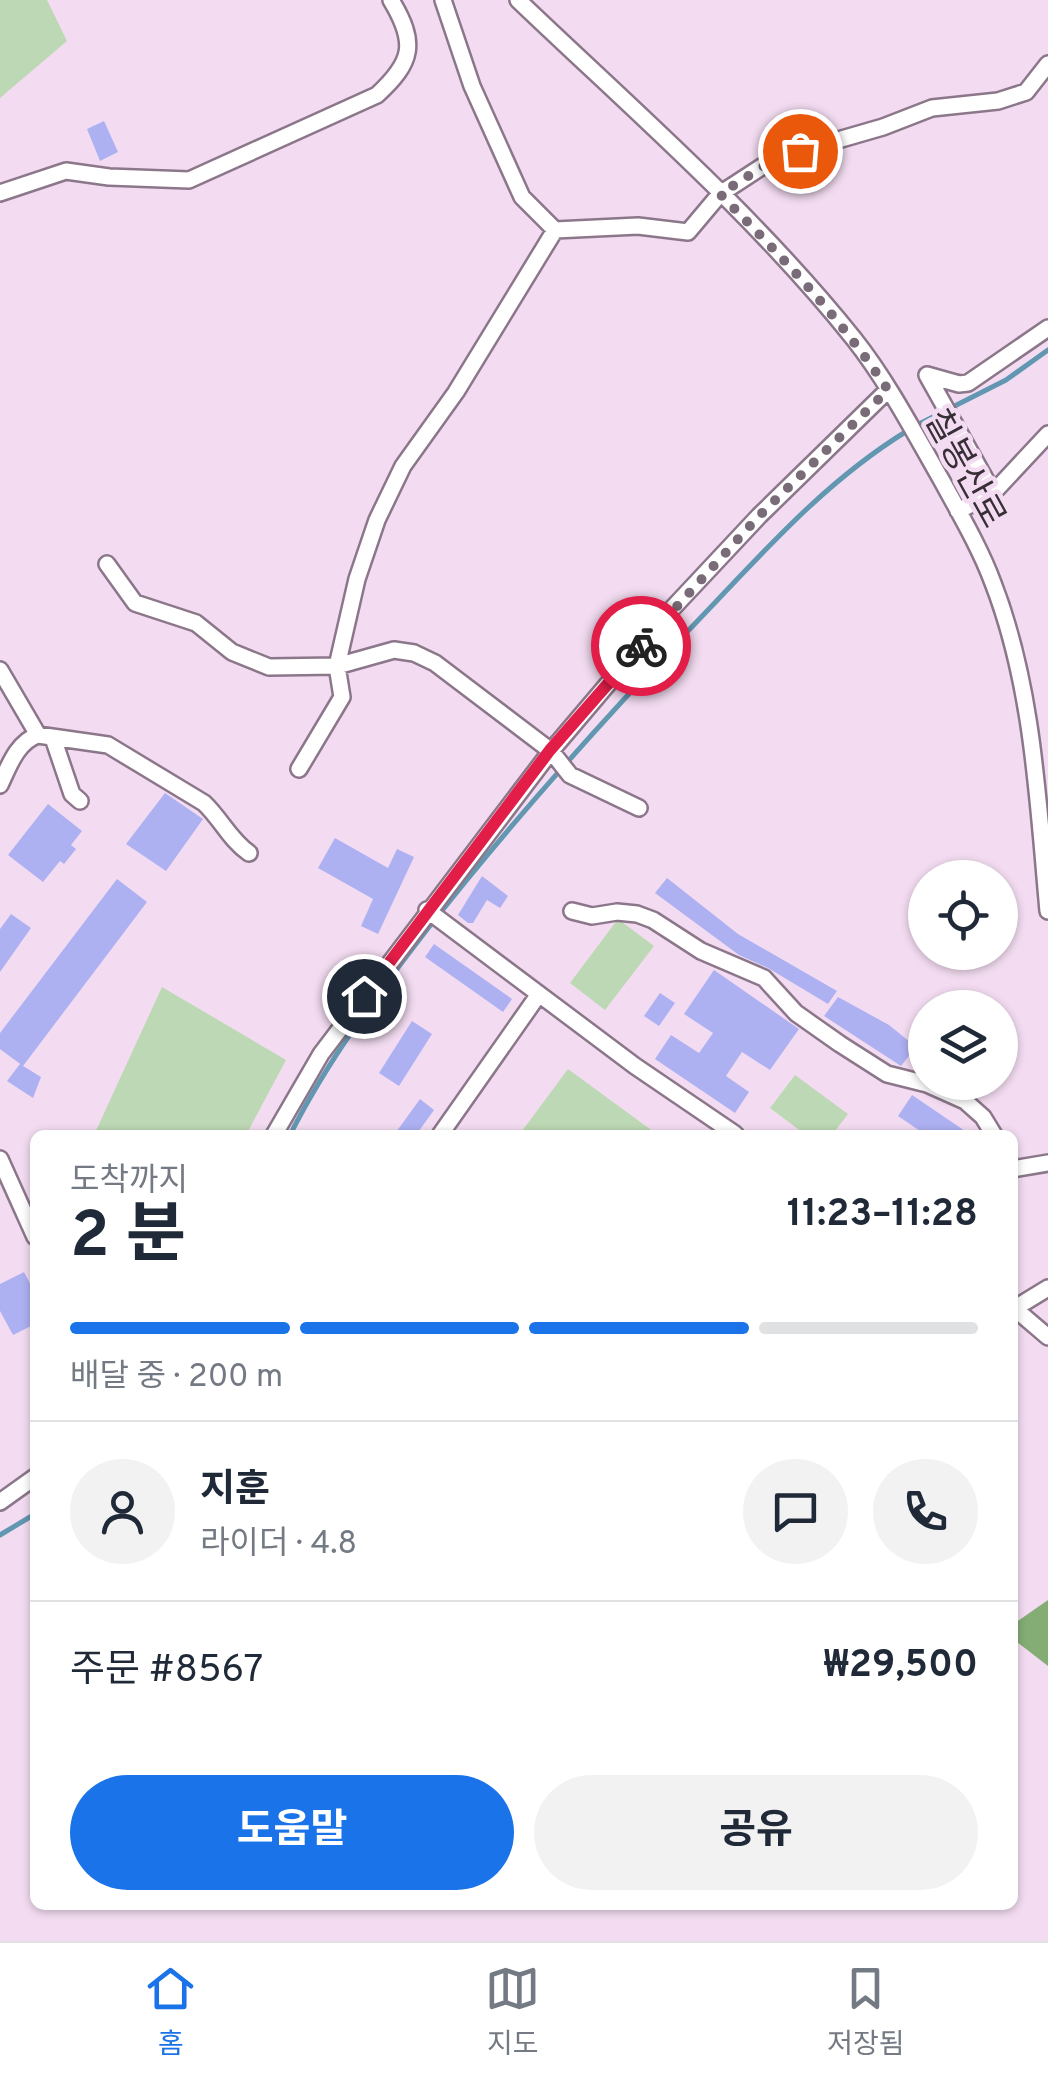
<!DOCTYPE html>
<html lang="ko">
<head>
<meta charset="utf-8">
<style>
  body { margin:0; font-family:Overpass,"Noto Sans KR",sans-serif; background:#f2f2f3; color:#1f2937; height:100vh; display:flex; flex-direction:column; font-size:38px; white-space:nowrap }
  * { box-sizing:border-box; margin:0 }
  p { font-size:32px; color:#747a83 }
  .icon { flex:none; width:55px; height:55px; fill:none; stroke:currentColor; stroke-width:2; stroke-linecap:round; stroke-linejoin:round }
  .map { position:relative; flex:1; overflow:hidden }
  .drawer { position:absolute; left:30px; top:1130px; width:988px; height:780px; display:flex; flex-direction:column; background:#fff; border-radius:15px; box-shadow:0 2px 8px #0004 }
  .drawer>* { flex:none }
  .fabs { position:absolute; left:908px; top:860px; display:grid; gap:20px }
  .fabs a { display:grid; place-items:center; width:110px; height:110px; border-radius:50%; background:#fff; box-shadow:0 2px 8px #0004; font-size:50px }
  .pin { position:absolute; display:grid; place-items:center; width:85px; height:85px; color:#fff; margin:-42px; border:5px solid #fff; border-radius:50%; box-shadow:0 2px 10px #0007 }
  .courier { position:absolute; display:grid; place-items:center; width:100px; height:100px; margin:-50px; border:8px solid #e11d48; border-radius:50%; background:#fff; color:#222; box-shadow:0 2px 12px #0007 }
  .head em { font-style:normal; font-weight:700 }
  .head div { display:flex; flex-direction:column-reverse }
  .head { display:flex; align-items:center; justify-content:space-between; height:170px; padding:0 40px }
  h1 { font-size:65px; font-weight:700; line-height:75px }
  .bar { display:grid; grid-template-columns:repeat(4,1fr); gap:15px 10px; align-content:center; height:120px; padding:0 40px }
  .bar i { height:12px; border-radius:8px; background:#e0e1e3 }
  .bar .selected { background:#1a73e8 }
  .bar p { grid-column:span 4 }
  .line { display:flex; align-items:center; gap:25px; padding:0 40px; border-top:2px solid #e0e1e3 }
  .line div { flex:1 }
  .round { display:grid; place-items:center; flex:none; width:105px; height:105px; border-radius:52px; background:#f2f2f3 }
  .action { display:flex; gap:20px; margin-top:auto; padding:20px 40px }
  .action a { flex:1; height:115px; border-radius:60px; background:#1a73e8; color:#fff; font-size:40px; font-weight:700; line-height:115px; text-align:center }
  .action a+a { background:#f2f2f3; color:#1f2937 }
  .dock { display:flex; justify-content:space-around; align-items:center; height:140px; border-top:2px solid #e0e1e3; background:#fff; font-size:28px; color:#747a83 }
  .dock a { display:grid; justify-items:center; gap:5px }
  .dock .selected { color:#1a73e8 }
  .map>svg:first-child { display:block }
  .green { fill:#bdd8b4 }
  .forest { fill:#84ad75 }
  .lines { fill:none; stroke-linecap:round; stroke-linejoin:round }
  .stream { stroke:#6297b1; stroke-width:5 }
  .building { fill:#adb1f2 }
  .minor-casing { stroke:#8c778a; stroke-width:20 }
  .minor { stroke:#fff; stroke-width:15 }
  .done { stroke:#796b77; stroke-width:10; stroke-dasharray:0 18 }
  .route { stroke:#e11d48; stroke-width:12 }
  .labels { text-anchor:middle; stroke-width:9; stroke-linejoin:round; paint-order:stroke }
  .street-label { font-size:35px; fill:#372e36; stroke:#f3dcf1 }
</style>
</head>
<body>
<div class="map">
<svg width="1048" height="1941" viewBox="0 0 1048 1941">
  <rect width="100%" height="100%" fill="#f3dcf1"/>
  <!-- green -->
  <path class="green" d="M0,0H47L67,41L0,98Z
    M618,919L654,946L605,1010L570,983Z
    M162,987L286,1060L246,1135H94Z
    M568,1069L658,1135H519Z
    M795,1075L848,1114L832,1135H806L770,1108Z"/>
  <!-- forest -->
  <path class="forest" d="M1048,1600V1666L1013,1639L1012,1625Z"/>
  <g class="lines">
    <!-- stream -->
    <path class="stream" d="M917,425L1006,380L1048,350
      M290,1135C327,1061 378,993 429,927C509,825 595,729 684,635C755,562 819,485 907,431
      M0,1535L35,1514"/>
  </g>
  <!-- building -->
  <path class="building" d="M104,121L118,152L100,161L87,129Z
    M165,793L203,819L166,871L126,844Z
    M48,804L82,831L71,845L76,849L64,864L60,861L43,882L8,855Z
    M335,838L388,868L397,849L414,857L378,934L361,926L373,899L318,868Z
    M482,876L508,896L500,908L487,900L473,923H468L458,915Z
    M667,878L738,934L837,991L828,1004L768,968L739,955L655,893Z
    M117,879L147,902L23,1066L0,1049V1033Z
    M11,914L31,928L0,972V929Z
    M434,944L512,999L503,1012L425,957Z
    M714,970L799,1029L770,1070L742,1052L726,1076L749,1092L735,1113L655,1059L671,1035L699,1053L713,1033L684,1014Z
    M660,993L675,1003L659,1026L644,1016Z
    M838,997L889,1025L916,1047L901,1066L824,1016Z
    M412,1021L432,1034L399,1086L379,1073Z
    M20,1064L41,1077L33,1098L7,1081Z
    M912,1095L971,1135H926L898,1116Z
    M420,1099L434,1110L416,1135H394Z
    M24,1272L35,1293V1324L13,1335L0,1311V1284Z"/>
  <g class="lines">
    <!-- minor casing -->
    <g class="minor-casing">
      <path id="minor" d="M443,0L472,86L522,197L555,230L638,226L688,232L720,194L763,166L800,151L883,127L932,108L998,101L1026,92L1048,64
        M518,0C632,109 755,215 854,339C888,382 915,434 942,481C960,514 980,548 993,583C1033,686 1038,802 1048,911
        M0,193L66,171L109,177L189,180L377,95C413,62 417,43 391,0
        M993,493L927,375L959,384L968,383L1048,328
        M958,511L993,493L1048,434
        M107,564L135,603L196,623L232,652L269,667L337,666L394,650L414,653L435,663L551,751L570,775L639,808
        M0,670L38,735
        M53,738L72,794L80,801
        M299,769L342,697L337,666L357,579L377,520L403,466L456,392L555,230
        M0,785C9,766 17,742 38,735L108,745L204,803C221,819 230,840 249,853
        M427,910L635,1066L735,1134
        M572,911L592,916L617,912L637,914L653,920L701,951L764,978L796,1013L840,1044L887,1074L927,1084L965,1101L983,1117L994,1135
        M274,1135L321,1054L551,751L669,612L759,516L888,390
        M440,1135L539,994
        M0,1159L35,1237
        M1012,1169L1048,1163
        M1014,1308L1048,1337
        M1012,1310L1048,1288
        M0,1502L35,1477"/>
    </g>
    <!-- minor -->
    <use href="#minor" class="minor"/>
  </g>
  <g class="lines">
    <!-- done -->
    <path class="done" d="M641,646L759,516L888,390C840,317 781,256 720,194L764,166L800,151"/>
    <!-- route -->
    <path class="route" d="M364,996L550,750L641,646"/>
  </g>
  <g class="labels">
    <!-- street labels -->
    <g class="street-label">
      <text transform="translate(966 468) rotate(61)" y="12">칠봉산로</text>
    </g>
  </g>
</svg>
<div class="fabs">
<a><svg class="icon" aria-label="locate" viewBox="0 0 24 24"><circle cx="12" cy="12" r="6"/><path d="M12 2v4M12 18v4M2 12h4M18 12h4"/></svg></a>
<a><svg class="icon" aria-label="layers" viewBox="0 0 24 24"><path d="M12 4l9 5-9 5-9-5zM3 14l9 5 9-5"/></svg></a>
</div>
<div class="pin" style="left:800px;top:151px;background:#ea580c"><svg class="icon" aria-label="bag" viewBox="0 0 24 24"><path d="M5 8h14l-1 12H6zM9 8a3 3 0 0 1 6 0"/></svg></div>
<div class="pin" style="left:364px;top:996px;background:#1f2937"><svg class="icon" aria-label="home" viewBox="0 0 24 24"><path d="M3 11l9-7 9 7M6 9v11h12V9"/></svg></div>
<div class="courier" style="left:641px;top:646px"><svg class="icon" aria-label="bike" viewBox="0 0 24 24"><circle cx="6" cy="16" r="4"/><circle cx="18" cy="16" r="4"/><path d="M6 16l4-8h5l3 8M10 8l3 8H6M13 5h3"/></svg></div>
<section class="drawer">
<div class="head"><div><h1>2 분</h1><p>도착까지</p></div><em>11:23–11:28</em></div>
<div class="bar"><i class="selected"></i><i class="selected"></i><i class="selected"></i><i></i><p>배달 중 · 200 m</p></div>
<div class="line" style="height:180px"><a class="round"><svg class="icon" aria-label="person" viewBox="0 0 24 24"><circle cx="12" cy="8" r="4"/><path d="M4 21q1-7 8-7t8 7"/></svg></a><div><b>지훈</b><p>라이더 · 4.8</p></div><a class="round"><svg class="icon" aria-label="chat" viewBox="0 0 24 24"><path d="M4 5h16v11H9l-5 4z"/></svg></a><a class="round"><svg class="icon" aria-label="phone" viewBox="0 0 24 24"><path d="M5 4h4l2 5-3 2q2 4 5 5l2-3 5 2v4C11 20 4 13 5 4z"/></svg></a></div>
<div class="line" style="height:130px"><div>주문 #8567</div><b>₩29,500</b></div>
<div class="action"><a>도움말</a><a>공유</a></div>
</section>
</div>
<nav class="dock">
<a class="selected"><svg class="icon" aria-label="home" viewBox="0 0 24 24"><path d="M3 11l9-7 9 7M6 9v11h12V9"/></svg>홈</a>
<a><svg class="icon" aria-label="map" viewBox="0 0 24 24"><path d="M3 6l6-2 6 2 6-2v14l-6 2-6-2-6 2zM9 4v14M15 6v14"/></svg>지도</a>
<a><svg class="icon" aria-label="saved" viewBox="0 0 24 24"><path d="M7 4h10v16l-5-4-5 4z"/></svg>저장됨</a>
</nav>
</body>
</html>
